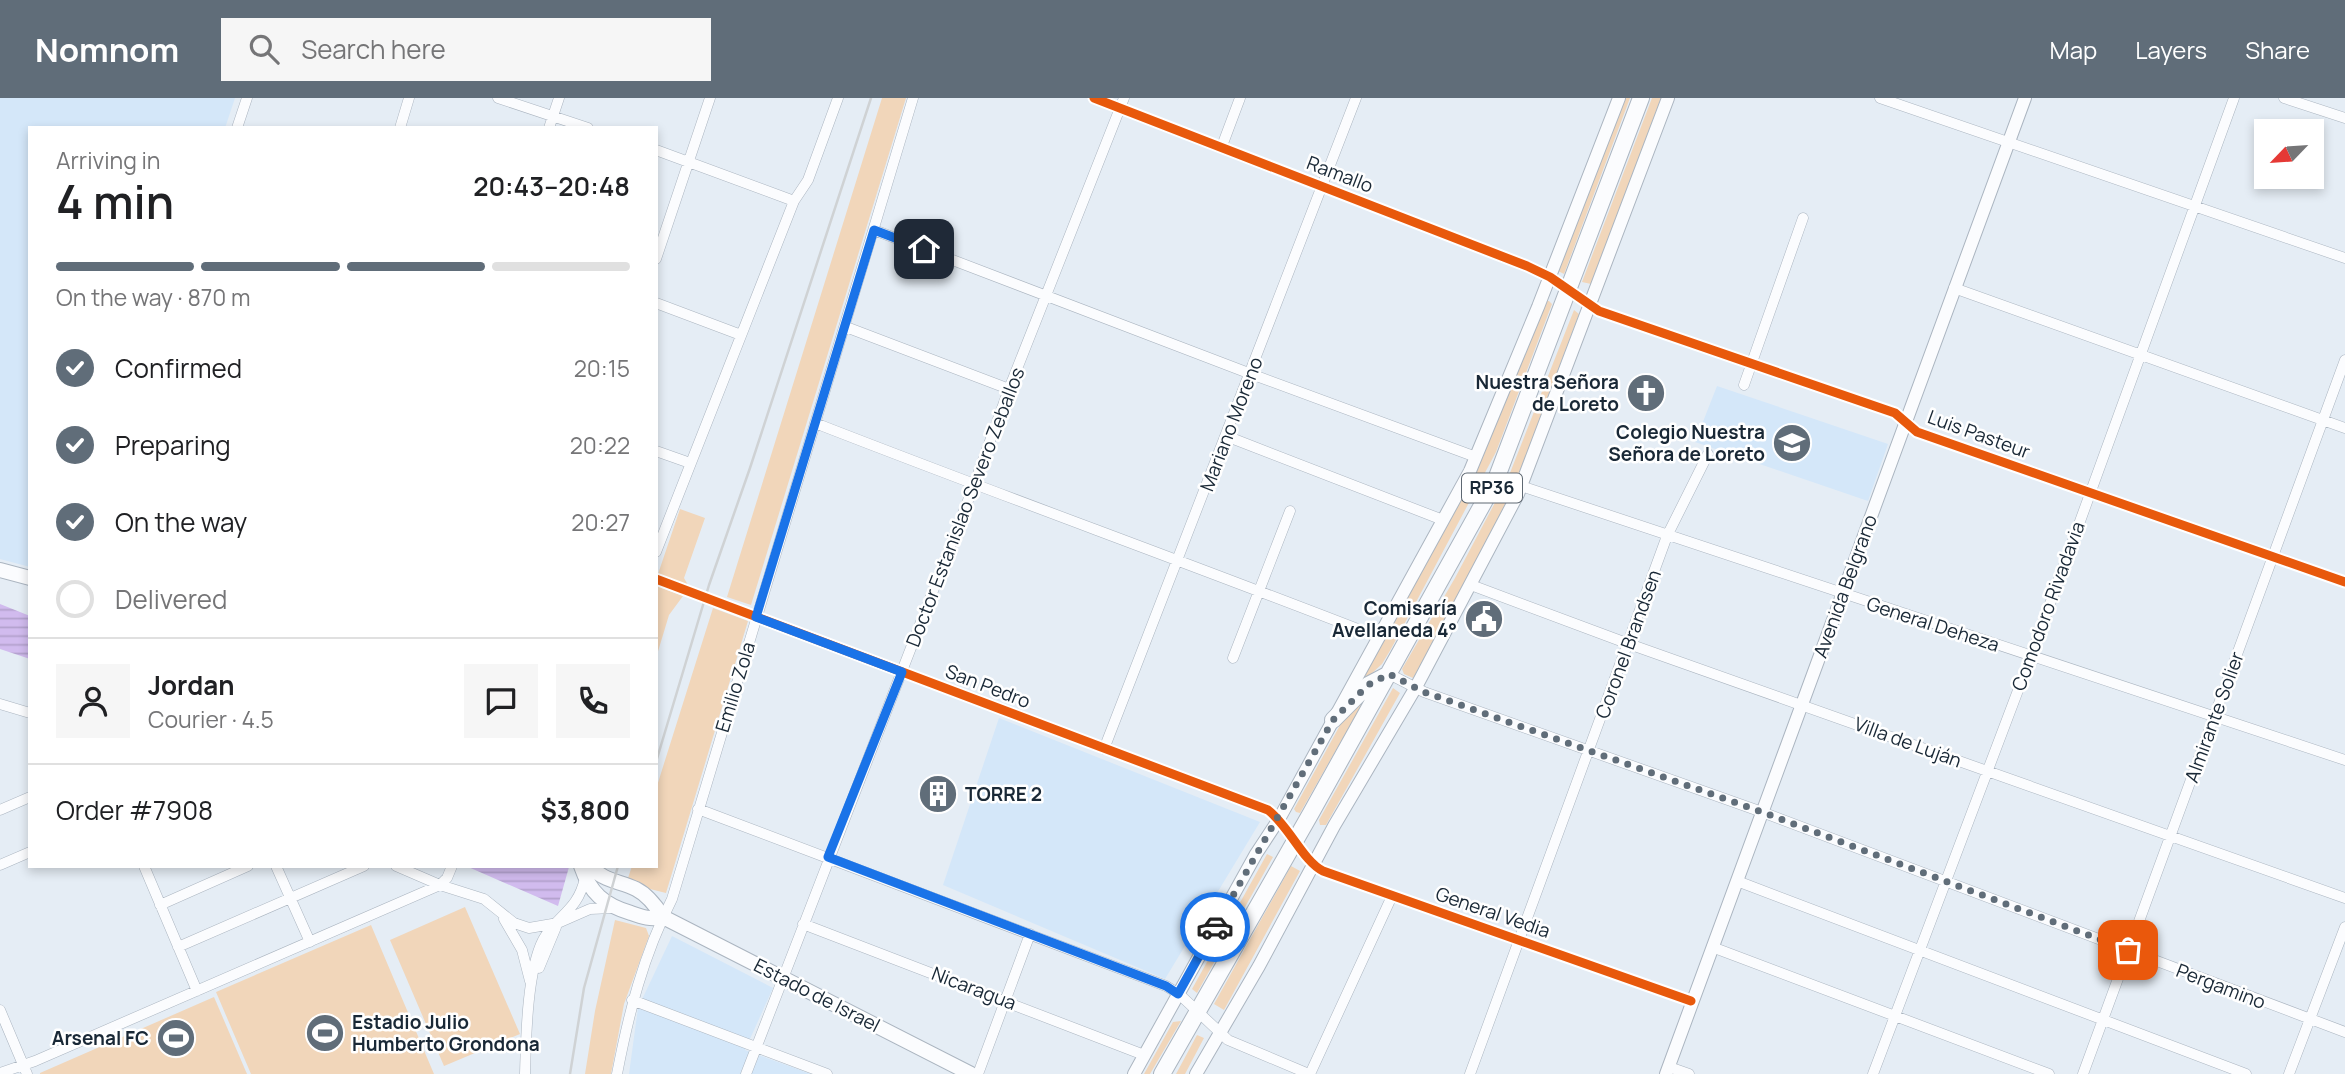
<!DOCTYPE html>
<html lang="en">
<head>
<meta charset="utf-8">
<style>
  body { margin:0; font-family:Manrope,sans-serif; background:#f6f6f6; color:#202124; height:100vh; display:flex; flex-direction:column; font-size:26px; white-space:nowrap }
  * { box-sizing:border-box; margin:0 }
  p { font-size:23px; color:#757577 }
  .icon { flex:none; width:38px; height:38px; fill:none; stroke:currentColor; stroke-width:2; stroke-linecap:round; stroke-linejoin:round }
  .map { position:relative; flex:1; overflow:hidden }
  .details { position:absolute; left:28px; top:28px; width:630px; height:742px; display:flex; flex-direction:column; background:#fff; border-radius:0px; box-shadow:0 4px 10px #0003 }
  .details>* { flex:none }
  .needle { width:46px; rotate:245deg }
  .controls { position:absolute; left:2254px; top:21px; display:grid; gap:14px }
  .controls a { display:grid; place-items:center; width:70px; height:70px; border-radius:0px; background:#fff; box-shadow:0 4px 10px #0003; font-size:35px }
  .pin { position:absolute; display:grid; place-items:center; width:60px; height:60px; color:#fff; margin:-30px; border-radius:14px; box-shadow:0 4px 10px #0006 }
  .courier { position:absolute; display:grid; place-items:center; width:70px; height:70px; margin:-35px; border:5px solid #1a73e8; border-radius:50%; background:#fff; color:#222; box-shadow:0 2px 9px #0007 }
  .head em { font-style:normal; font-weight:600 }
  .head div { display:flex; flex-direction:column-reverse }
  .head { display:flex; align-items:center; justify-content:space-between; height:119px; padding:0 28px }
  h1 { font-size:46px; font-weight:600; line-height:52px }
  .bar { display:grid; grid-template-columns:repeat(4,1fr); gap:10px 7px; align-content:center; height:84px; padding:0 28px }
  .bar i { height:9px; border-radius:5px; background:#e0e0e0 }
  .bar .on { background:#606d79 }
  .bar p { grid-column:span 4 }
  .line { display:flex; align-items:center; gap:18px; padding:0 28px; border-top:2px solid #e0e0e0 }
  .line div { flex:1 }
  .round { display:grid; place-items:center; flex:none; width:74px; height:74px; border-radius:0px; background:#f6f6f6 }
  ol { padding:0 28px; list-style:none }
  li { display:flex; align-items:center; gap:21px; height:77px }
  li p { margin-inline-start:auto }
  li .icon { padding:7px; border-radius:50%; background:#606d79; color:#fff; stroke-width:4 }
  li:last-child { color:#757577 }
  li i { width:38px; height:38px; border:4px solid #e0e0e0; border-radius:50% }
  header { display:flex; align-items:center; gap:42px; box-sizing:border-box; height:98px; padding:0 35px; background:#606d79; color:#fff }
  header strong { font-size:33px }
  nav { display:flex; gap:38px; margin-inline-start:auto; font-size:24px }
  .search { width:490px; height:63px; background:#f6f6f6; display:flex; align-items:center; gap:18px; box-sizing:border-box; padding:0 24px; border-radius:0px; color:#757577; font-size:26px }
  .map>svg:first-child { display:block }
  .built { fill:#d4e7f9 }
  .park { fill:#f1d6ba }
  .water { fill:url(#water-rules) }
  .lines { fill:none; stroke-linecap:round; stroke-linejoin:round }
  .minor-casing { stroke:#abb5c0; stroke-width:11 }
  .tertiary-casing { stroke:#abb5c0; stroke-width:14 }
  .secondary-casing { stroke:#abb5c0; stroke-width:16 }
  .primary-casing { stroke:#abb5c0; stroke-width:18 }
  .minor { stroke:#fbfcfe; stroke-width:10 }
  .tertiary { stroke:#fbfcfe; stroke-width:12 }
  .secondary { stroke:#fbfcfe; stroke-width:14 }
  .primary { stroke:#fbfcfe; stroke-width:16 }
  .rail { stroke:#cfd2d4; stroke-width:2.5 }
  .cycleway-casing { stroke:#fff; stroke-width:13 }
  .cycleway { stroke:#e8590c; stroke-width:9 }
  .done { stroke:#606d79; stroke-width:7; stroke-dasharray:0 12.6 }
  .route { stroke:#1a73e8; stroke-width:9 }
  .labels { text-anchor:middle; stroke-width:5; stroke-linejoin:round; paint-order:stroke }
  .shield { fill:#fff; stroke:#5e6872; stroke-width:2 }
  .shield-label { font-size:18px; font-weight:bold; fill:#192836 }
  .street-label { font-size:19px; fill:#192836; stroke:#fff }
  .poi-label { font-size:19px; font-weight:bold; fill:#192836; stroke:#fff; text-anchor:end }
</style>
</head>
<body>
<header>
<strong>Nomnom</strong>
<div class="search"><svg class="icon" aria-label="search" viewBox="0 0 24 24"><circle cx="10" cy="10" r="6"/><path d="M15 15l6 6"/></svg>Search here</div>
<nav><a>Map</a><a>Layers</a><a>Share</a></nav>
</header>
<div class="map">
<svg width="2345" height="976" viewBox="0 0 2345 976">
  <defs>
    <pattern id="water-rules" width="6" height="5" patternUnits="userSpaceOnUse" patternTransform="scale(1.75)"><rect width="6" height="5" fill="#d1bbee"/><path d="M0 2.5h6" fill="none" stroke="#b3a1cd"/></pattern>
  </defs>
  <rect width="100%" height="100%" fill="#e5edf5"/>
  <!-- built -->
  <path class="built" d="M0,0H235L225,30H30V469L0,461Z
    M1717,288L1888,346L1868,403L1695,344Z
    M999,620L1260,724L1165,881L943,787Z
    M672,838L773,890L745,952L811,976H629L638,910Z"/>
  <!-- park -->
  <path class="park" d="M882,0H906L751,507L727,499Z
    M1624,0H1630L1564,176L1558,173Z
    M1652,0H1661L1591,186L1582,184Z
    M1545,203H1549L1552,206L1496,354L1391,551L1382,566L1357,589L1453,416Z
    M1574,212L1579,216L1516,384L1466,486L1413,580L1404,576L1402,571L1455,480L1508,380Z
    M680,411L705,420L684,480L688,487L658,476Z
    M656,488L683,498L669,517L656,560Z
    M713,510L748,523L666,795L642,789L628,780L632,768H656V691Z
    M1372,589L1300,715L1296,714L1294,711L1350,609Z
    M1393,590L1400,595L1326,727H1320L1319,722Z
    M1267,756L1273,759L1197,895L1192,891Z
    M1291,768L1300,773L1224,912L1214,906Z
    M465,809L520,936L444,968L390,842Z
    M615,822L646,830L649,838L624,906L611,976H585L595,913Z
    M371,827L434,976H251L216,894Z
    M214,899L247,976H40V975Z
    M1181,923L1150,976H1144L1173,924Z
    M1197,937L1204,940L1185,976H1176Z"/>
  <!-- water -->
  <path class="water" d="M0,506L30,518V561L0,551Z
    M466,768H566L569,769L558,808Z"/>
  <g class="lines">
    <!-- minor casing -->
    <g class="minor-casing">
      <path id="minor" d="M498,0L588,30
        M1094,0L1527,168L1550,179L1599,213L1895,315L1917,334L2345,484
        M1880,0L2345,160
        M2284,0L2345,20
        M237,30L247,0
        M400,30L409,0
        M549,30L559,0
        M1222,48L1240,0
        M656,52L794,103
        M874,132L1251,276L1476,359
        M656,161L710,0
        M1954,190L2345,330
        M656,205L741,237
        M846,229L1009,291
        M1744,287L1803,120
        M815,325C1002,398 1191,466 1378,539
        M1226,338L1443,422
        M656,353L690,365
        M1521,388L2345,662
        M656,454L794,103L808,82L838,0
        M656,481L1268,712C1289,728 1303,763 1323,773L1691,903
        M1471,487L1629,546L2345,800
        M1233,560L1290,413
        M1389,576L1424,594L1762,714L2345,934
        M0,606L30,615
        M1104,651L1356,0
        M698,711L1166,888L1179,896L1228,942L1309,976
        M0,712L30,699
        M0,767L30,754
        M144,768L197,893
        M276,768L310,844
        M396,768L440,787L484,801L514,825L529,830L558,825L590,811L613,810
        M1737,783L2246,976
        M160,807L248,768
        M504,821L522,852L530,883
        M803,826L1144,957
        M178,849L364,768
        M1712,849L2049,976
        M539,870L556,829
        M632,902L827,976
        M0,912L27,976
        M1669,969L1689,976
        M0,975L35,963L440,787L447,780L452,768
        M525,976C526,940 527,873 543,842C557,817 578,813 585,780
        M617,976C629,914 643,858 672,801L913,0
        M746,976L974,387L1009,291L1124,0
        M978,976L1030,836
        M1310,976L1392,798
        M1470,976L1667,438L1708,356
        M1873,976L2031,558L2234,0
        M2083,976L2345,262
        M2289,976L2345,829"/>
    </g>
    <!-- tertiary casing -->
    <g class="tertiary-casing">
      <path id="tertiary" d="M1134,976L1256,756L1279,721L1470,373L1538,209L1619,0
        M1196,976L1259,868L1334,728L1416,589L1518,396L1668,0
        M1666,976L2025,0"/>
    </g>
    <!-- secondary casing -->
    <g class="secondary-casing">
      <path id="secondary" d="M0,472L30,480
        M581,768C590,795 604,807 631,815C642,819 651,822 663,819
        M591,768C602,783 620,783 636,791C648,797 656,808 663,819L971,976"/>
    </g>
    <!-- primary casing -->
    <g class="primary-casing">
      <path id="primary" d="M1333,622L1368,587L1389,576
        M1162,976L1311,715L1495,384L1641,0"/>
    </g>
    <!-- minor -->
    <use href="#minor" class="minor"/>
    <!-- tertiary -->
    <use href="#tertiary" class="tertiary"/>
    <!-- secondary -->
    <use href="#secondary" class="secondary"/>
    <!-- primary -->
    <use href="#primary" class="primary"/>
    <!-- rail -->
    <path class="rail" d="M656,664L709,487L750,370L871,0
      M570,976L584,890L618,768"/>
    <!-- cycleway casing -->
    <g class="cycleway-casing">
      <path id="cycleway" d="M1094,0L1527,168L1550,179L1599,213L1895,315L1917,334L2345,484
        M656,481L1268,712C1289,728 1303,763 1323,773L1691,903"/>
    </g>
    <!-- cycleway -->
    <use href="#cycleway" class="cycleway"/>
  </g>
  <g class="lines">
    <!-- done -->
    <path class="done" d="M1215,829L1333,622L1368,587L1389,576L1424,594L1762,714L2128,852"/>
    <!-- route -->
    <path class="route" d="M924,151L874,132L756,519L902,574L828,759L1166,888L1178,896L1215,829"/>
  </g>
  <!-- icons -->
  <defs>
    <g id="church-disc" transform="scale(2.0125)"><circle r="9.5" fill="#606d79" stroke="#fff"/><path d="M-1.2-6h2.4v3.5h3.3v2.4h-3.3V6h-2.4V-.1h-3.3v-2.4h3.3Z" fill="#fff"/></g>
    <g id="school-disc" transform="scale(2.0125)"><circle r="9.5" fill="#606d79" stroke="#fff"/><path d="M0-5L7-2L0 1L-7-2ZM-4 1L0 2.5L4 1V4Q0 6-4 4Z" fill="#fff"/></g>
    <g id="civic-disc" transform="scale(2.0125)"><circle r="9.5" fill="#606d79" stroke="#fff"/><path d="M-.6-6.5H3V-4.5H.6V-3L4-1V1h2V6H-6V1h2V-1L-.6-3ZM-1.2 2.5V6h2.4V2.5Z" fill="#fff"/></g>
    <g id="building-disc" transform="scale(2.0125)"><circle r="9.5" fill="#606d79" stroke="#fff"/><path d="M-4-6H4V6H1V3H-1V6H-4ZM-2.5-4.3h1.7v1.8h-1.7ZM.8-4.3h1.7v1.8H.8ZM-2.5-1h1.7V.8h-1.7ZM.8-1h1.7V.8H.8Z" fill="#fff"/></g>
    <g id="stadium-disc" transform="scale(2.0125)"><circle r="9.5" fill="#606d79" stroke="#fff"/><path d="M0-5a6.5 5 0 1 0 0 10a6.5 5 0 1 0 0-10ZM-3.5-1.8h7v3.6h-7Z" fill="#fff"/></g>
  </defs>
  <g fill-rule="evenodd">
    <use href="#church-disc" x="1646" y="295"/>
    <use href="#school-disc" x="1792" y="345"/>
    <use href="#civic-disc" x="1484" y="521"/>
    <use href="#building-disc" x="938" y="696"/>
    <use href="#stadium-disc" x="325" y="935"/>
    <use href="#stadium-disc" x="176" y="940"/>
  </g>
  <g class="labels">
    <!-- shield labels -->
    <rect class="shield" x="1462" y="375.5" width="60" height="29" rx="5"/>
    <g class="shield-label">
      <text x="1492" y="396">RP36</text>
    </g>
    <!-- street labels -->
    <g class="street-label">
      <text transform="translate(1340 76) rotate(21)" y="7">Ramallo</text>
      <text transform="translate(1231 326) rotate(-69)" y="7">Mariano Moreno</text>
      <text transform="translate(1979 336) rotate(20)" y="7">Luis Pasteur</text>
      <text transform="translate(965 409) rotate(-69)" y="7">Doctor Estanislao Severo Zeballos</text>
      <text transform="translate(1845 488) rotate(-70)" y="7">Avenida Belgrano</text>
      <text transform="translate(2048 508) rotate(-70)" y="7">Comodoro Rivadavia</text>
      <text transform="translate(1933 526) rotate(18)" y="7">General Deheza</text>
      <text transform="translate(1628 546) rotate(-70)" y="7">Coronel Brandsen</text>
      <text transform="translate(988 588) rotate(21)" y="7">San Pedro</text>
      <text transform="translate(735 589) rotate(-73)" y="7">Emilio Zola</text>
      <text transform="translate(2214 619) rotate(-70)" y="7">Almirante Solier</text>
      <text transform="translate(1908 644) rotate(20)" y="7">Villa de Luján</text>
      <text transform="translate(1493 814) rotate(19)" y="7">General Vedia</text>
      <text transform="translate(2221 888) rotate(21)" y="7">Pergamino</text>
      <text transform="translate(974 890) rotate(21)" y="7">Nicaragua</text>
      <text transform="translate(817 897) rotate(27)" y="7">Estado de Israel</text>
    </g>
    <!-- poi labels -->
    <g class="poi-label">
      <text x="1619" y="291">Nuestra Señora<tspan x="1619" dy="22">de Loreto</tspan></text>
      <text x="1765" y="341">Colegio Nuestra<tspan x="1765" dy="22">Señora de Loreto</tspan></text>
      <text x="1457" y="517">Comisaría<tspan x="1457" dy="22">Avellaneda 4°</tspan></text>
      <text x="965" y="703" text-anchor="start">TORRE 2</text>
      <text x="352" y="931" text-anchor="start">Estadio Julio<tspan x="352" dy="22">Humberto Grondona</tspan></text>
      <text x="149" y="947">Arsenal FC</text>
    </g>
  </g>
</svg>
<div class="controls">
<a><svg class="needle" viewBox="-14 -14 28 28"><path d="M0-13l5 13h-10z" fill="#e53935"/><path d="M0 13l5-13h-10z" fill="#757577"/></svg></a>
</div>
<div class="pin" style="left:2128px;top:852px;background:#ea580c"><svg class="icon" aria-label="bag" viewBox="0 0 24 24"><path d="M5 8h14l-1 12H6zM9 8a3 3 0 0 1 6 0"/></svg></div>
<div class="pin" style="left:924px;top:151px;background:#1f2937"><svg class="icon" aria-label="home" viewBox="0 0 24 24"><path d="M3 11l9-7 9 7M6 9v11h12V9"/></svg></div>
<div class="courier" style="left:1215px;top:829px"><svg class="icon" aria-label="car" viewBox="0 0 24 24"><path d="M5 17H2v-5l4-1 3-4h7l3 4 3 1v5h-3M9 17h6M6 11h13"/><circle cx="7" cy="17" r="2"/><circle cx="17" cy="17" r="2"/></svg></div>
<section class="details">
<div class="head"><div><h1>4 min</h1><p>Arriving in</p></div><em>20:43–20:48</em></div>
<div class="bar"><i class="on"></i><i class="on"></i><i class="on"></i><i></i><p>On the way · 870 m</p></div>
<ol>
<li><svg class="icon" aria-label="check" viewBox="0 0 24 24"><path d="M5 12l5 5 9-10"/></svg>Confirmed<p>20:15</p></li>
<li><svg class="icon" aria-label="check" viewBox="0 0 24 24"><path d="M5 12l5 5 9-10"/></svg>Preparing<p>20:22</p></li>
<li><svg class="icon" aria-label="check" viewBox="0 0 24 24"><path d="M5 12l5 5 9-10"/></svg>On the way<p>20:27</p></li>
<li><i></i>Delivered</li>
</ol>
<div class="line" style="height:126px"><a class="round"><svg class="icon" aria-label="person" viewBox="0 0 24 24"><circle cx="12" cy="8" r="4"/><path d="M4 21q1-7 8-7t8 7"/></svg></a><div><b>Jordan</b><p>Courier · 4.5</p></div><a class="round"><svg class="icon" aria-label="chat" viewBox="0 0 24 24"><path d="M4 5h16v11H9l-5 4z"/></svg></a><a class="round"><svg class="icon" aria-label="phone" viewBox="0 0 24 24"><path d="M5 4h4l2 5-3 2q2 4 5 5l2-3 5 2v4C11 20 4 13 5 4z"/></svg></a></div>
<div class="line" style="height:91px"><div>Order #7908</div><b>$3,800</b></div>
</section>
</div>
</body>
</html>
